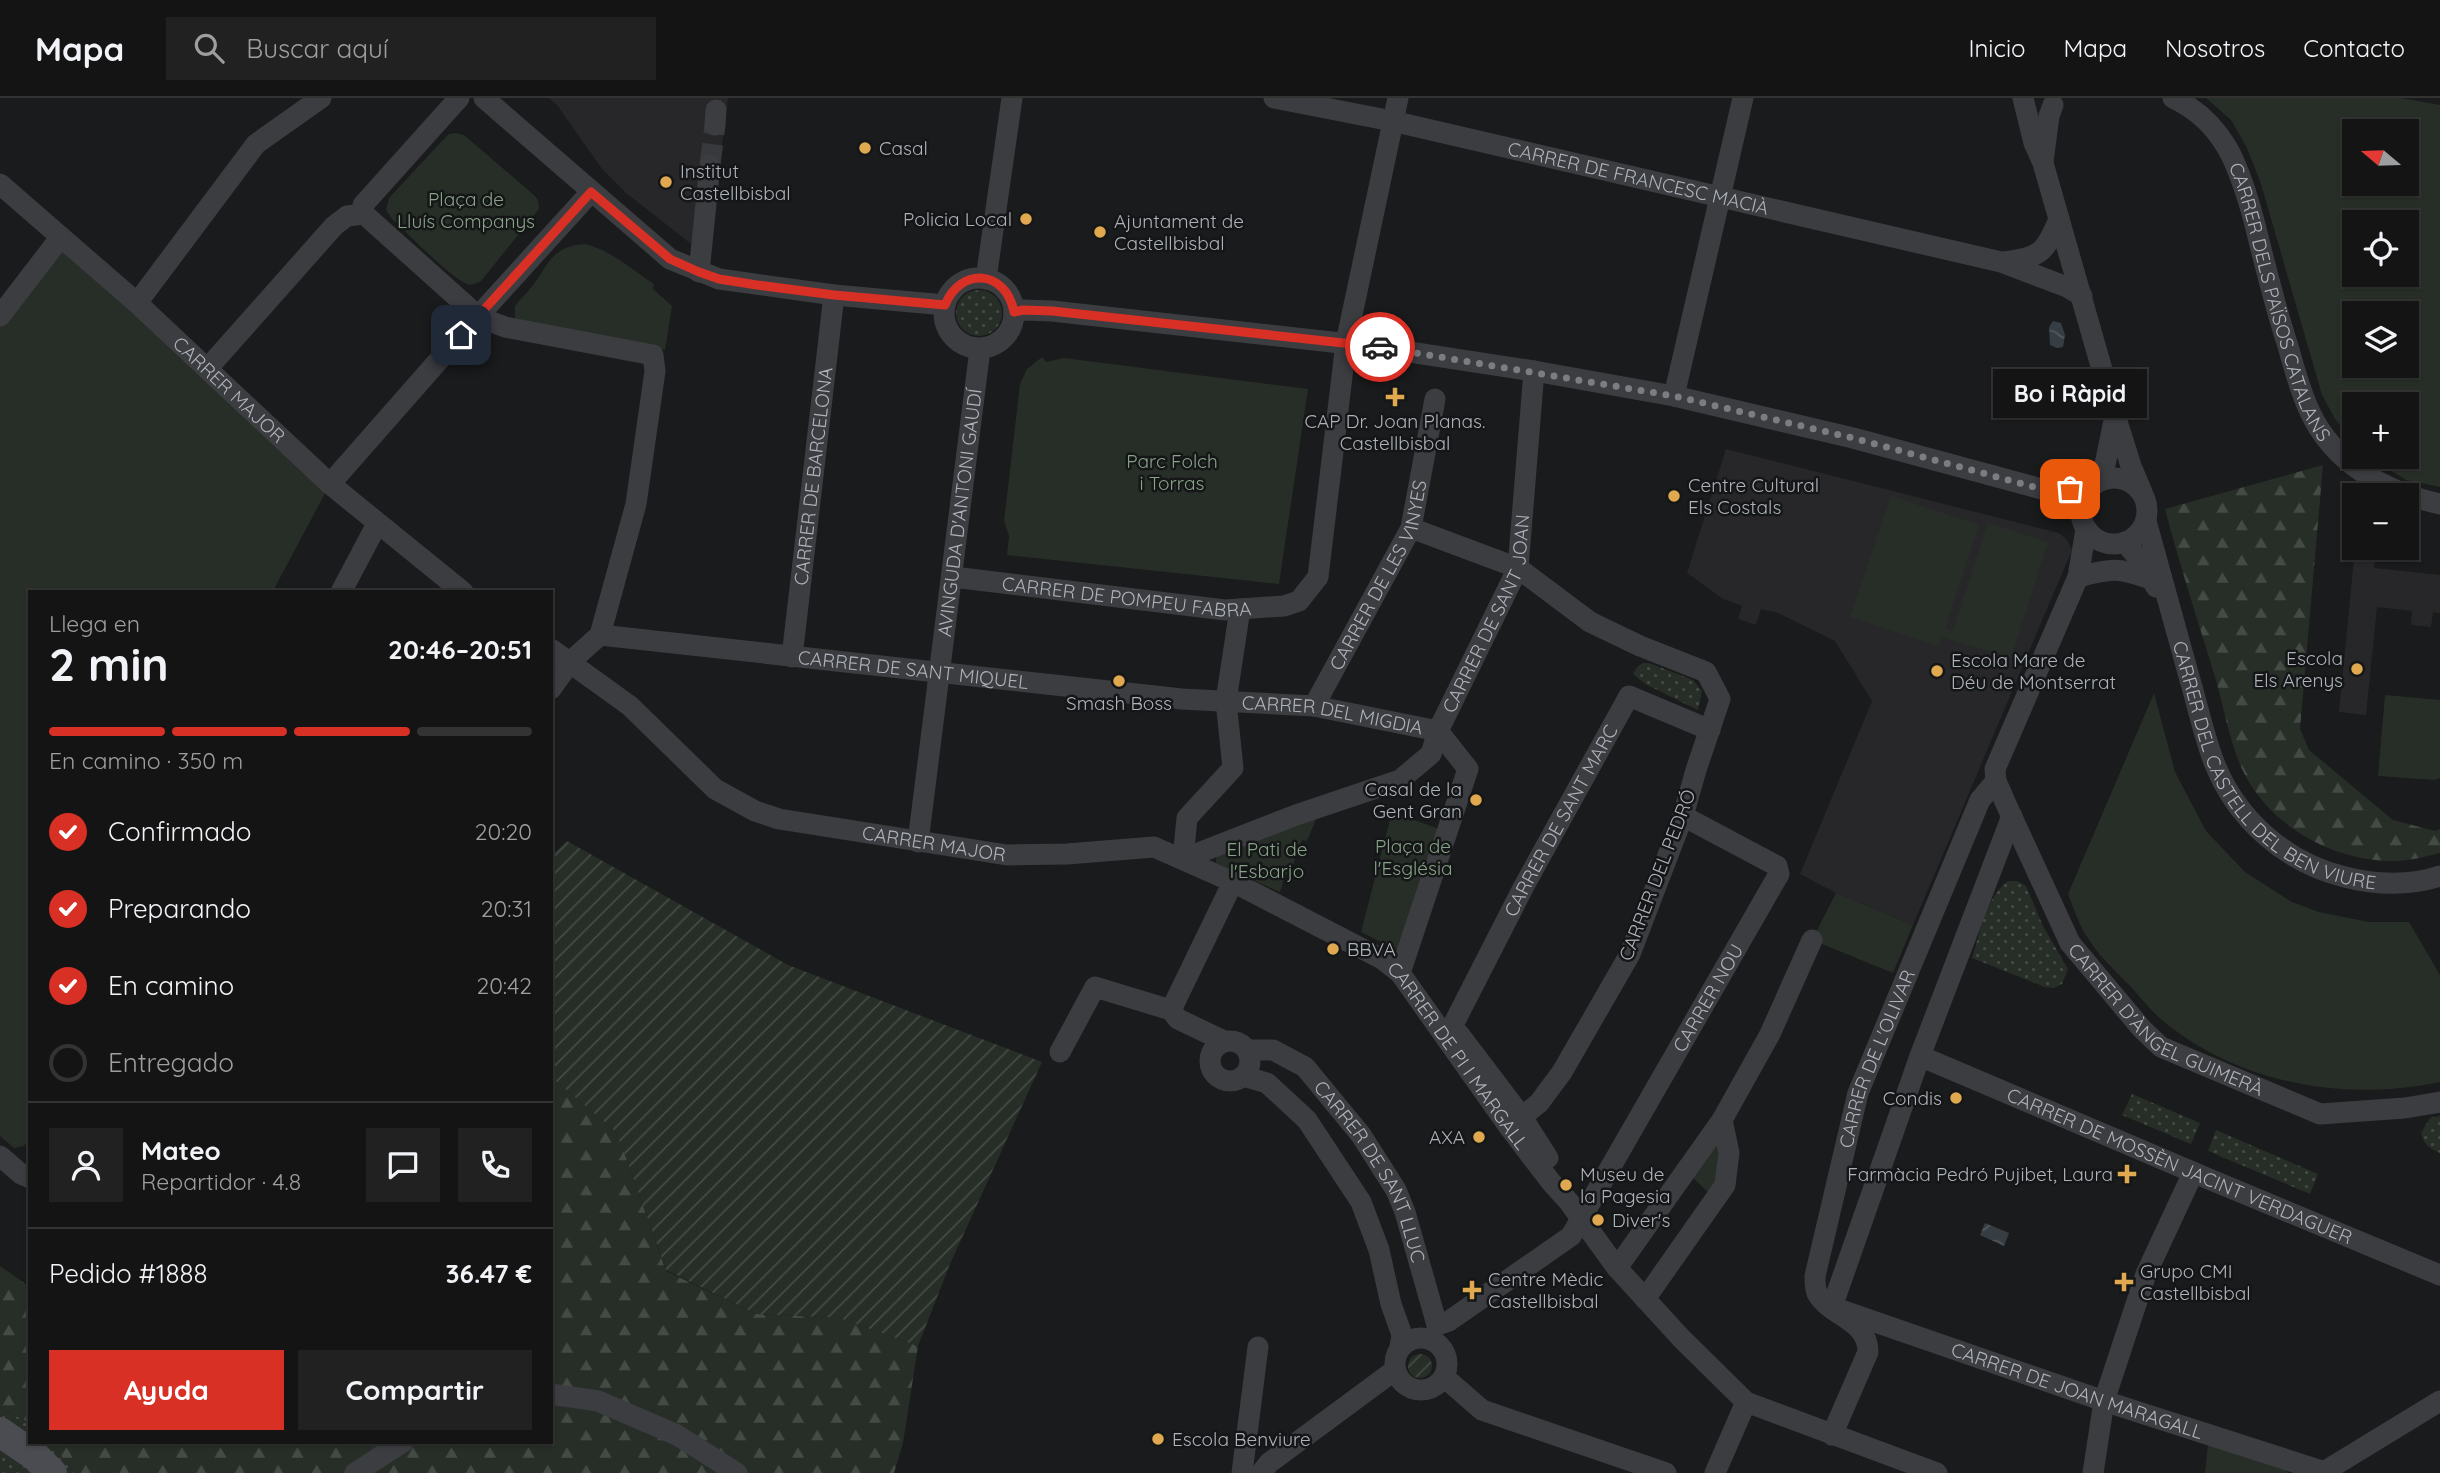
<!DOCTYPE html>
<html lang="es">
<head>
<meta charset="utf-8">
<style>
  body { margin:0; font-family:Quicksand,sans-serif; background:#212122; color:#f1f3f6; height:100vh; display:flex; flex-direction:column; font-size:26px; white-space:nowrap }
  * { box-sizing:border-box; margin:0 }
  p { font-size:23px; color:#9d9ea0 }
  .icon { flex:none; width:38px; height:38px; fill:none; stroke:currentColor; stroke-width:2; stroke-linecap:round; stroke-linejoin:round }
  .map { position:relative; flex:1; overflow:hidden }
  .sheet { position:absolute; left:28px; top:492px; width:525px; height:854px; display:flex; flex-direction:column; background:#141415; border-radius:0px; box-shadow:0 2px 5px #0004,0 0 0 2px #333334 }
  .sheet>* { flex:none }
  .needle { width:46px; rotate:289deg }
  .controls { position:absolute; left:2342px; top:21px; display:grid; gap:14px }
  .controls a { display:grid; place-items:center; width:77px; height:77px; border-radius:0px; background:#141415; box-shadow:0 2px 5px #0004,0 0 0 2px #333334; font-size:35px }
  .pin { position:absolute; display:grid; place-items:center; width:60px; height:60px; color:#fff; margin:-30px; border-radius:14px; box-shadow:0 4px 10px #0006 }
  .courier { position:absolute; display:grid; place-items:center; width:70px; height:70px; margin:-35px; border:5px solid #d93025; border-radius:50%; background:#fff; color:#222; box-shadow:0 2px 9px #0007 }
  .bubble { position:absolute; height:49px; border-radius:0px; background:#141415; box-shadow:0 2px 5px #0004,0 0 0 2px #333334; font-size:23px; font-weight:800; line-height:49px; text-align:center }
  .overview em { font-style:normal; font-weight:800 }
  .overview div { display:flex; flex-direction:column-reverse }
  .overview { display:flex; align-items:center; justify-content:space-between; height:119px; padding:0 21px }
  h1 { font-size:46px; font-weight:800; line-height:52px }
  .bar { display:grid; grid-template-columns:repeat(4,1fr); gap:10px 7px; align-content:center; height:84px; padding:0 21px }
  .bar i { height:9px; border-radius:5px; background:#333334 }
  .bar .on { background:#d93025 }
  .bar p { grid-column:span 4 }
  .line { display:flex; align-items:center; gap:18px; padding:0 21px; border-top:2px solid #333334 }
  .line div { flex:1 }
  .round { display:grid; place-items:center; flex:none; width:74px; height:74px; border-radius:0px; background:#212122 }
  ol { padding:0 21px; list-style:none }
  li { display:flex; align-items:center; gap:21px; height:77px }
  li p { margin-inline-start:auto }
  li .icon { padding:7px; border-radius:50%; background:#d93025; color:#fff; stroke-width:4 }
  li:last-child { color:#9d9ea0 }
  li i { width:38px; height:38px; border:4px solid #333334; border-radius:50% }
  .button { display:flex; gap:14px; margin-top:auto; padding:14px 21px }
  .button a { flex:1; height:80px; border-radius:0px; background:#d93025; color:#fff; font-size:28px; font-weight:800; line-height:80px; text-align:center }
  .button a+a { background:#212122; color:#f1f3f6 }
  header { display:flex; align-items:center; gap:42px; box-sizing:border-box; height:98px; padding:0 35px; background:#141415; border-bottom:2px solid #333334 }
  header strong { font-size:33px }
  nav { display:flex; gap:38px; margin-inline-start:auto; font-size:24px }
  .search { width:490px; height:63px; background:#212122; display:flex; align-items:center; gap:18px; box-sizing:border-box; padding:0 24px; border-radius:0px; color:#9d9ea0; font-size:26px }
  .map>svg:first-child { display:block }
  .built { fill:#272729 }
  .grass { fill:url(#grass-dots) }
  .forest { fill:url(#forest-firs) }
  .park { fill:#272e27; fill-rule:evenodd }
  .garden { fill:url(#garden-furrows) }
  .water { fill:url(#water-waves) }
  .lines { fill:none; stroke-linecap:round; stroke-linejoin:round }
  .street-tunnel { stroke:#38393c; stroke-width:21; stroke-dasharray:21 10; stroke-linecap:butt }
  .street { stroke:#3c3d41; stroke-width:21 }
  .secondary { stroke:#4a4c51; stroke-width:30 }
  .done { stroke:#7a7e83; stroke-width:7; stroke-dasharray:0 12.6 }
  .route { stroke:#d93025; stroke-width:9 }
  .poi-dot { fill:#e0a94f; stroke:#151617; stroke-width:2.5 }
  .labels { text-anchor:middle; stroke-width:5; stroke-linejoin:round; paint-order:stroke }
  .poi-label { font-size:19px; fill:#aeb3ba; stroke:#151617; text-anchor:start }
  .street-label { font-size:19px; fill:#aeb3ba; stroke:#151617 }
  .park-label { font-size:19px; fill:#88a388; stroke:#151617 }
</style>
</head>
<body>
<header>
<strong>Mapa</strong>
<div class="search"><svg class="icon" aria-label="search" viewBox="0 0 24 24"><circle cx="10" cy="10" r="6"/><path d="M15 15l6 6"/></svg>Buscar aquí</div>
<nav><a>Inicio</a><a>Mapa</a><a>Nosotros</a><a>Contacto</a></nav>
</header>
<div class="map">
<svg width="2440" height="1375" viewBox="0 0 2440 1375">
  <defs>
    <pattern id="grass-dots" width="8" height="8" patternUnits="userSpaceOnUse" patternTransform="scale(1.75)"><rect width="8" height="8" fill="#272e27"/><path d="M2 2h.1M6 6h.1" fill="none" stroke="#444a44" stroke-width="1.8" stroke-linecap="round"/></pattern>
    <pattern id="forest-firs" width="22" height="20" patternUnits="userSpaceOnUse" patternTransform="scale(1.75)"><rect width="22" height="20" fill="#272e27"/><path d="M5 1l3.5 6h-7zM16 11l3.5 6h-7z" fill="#444a44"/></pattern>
    <pattern id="garden-furrows" width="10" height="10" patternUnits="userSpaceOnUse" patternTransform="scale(1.75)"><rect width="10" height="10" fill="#272e27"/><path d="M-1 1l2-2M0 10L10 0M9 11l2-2" fill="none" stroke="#444a44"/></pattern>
    <pattern id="water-waves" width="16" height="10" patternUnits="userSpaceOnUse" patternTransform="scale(1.75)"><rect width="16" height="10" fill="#363e44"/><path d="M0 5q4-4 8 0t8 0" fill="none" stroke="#51585d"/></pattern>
  </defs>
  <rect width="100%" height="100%" fill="#1a1b1c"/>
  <!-- built -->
  <path class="built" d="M549,0H728L709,149L690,145L626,95L602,71L557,7Z
    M1726,351L2059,435L2067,442L2072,452L1913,827L1836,795L1800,776L1872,603L1835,543L1778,515L1761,511L1756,527L1738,521L1742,508L1723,501L1687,475Z
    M2355,450H2377L2374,470L2440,477V515L2433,514L2431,529L2411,527L2412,513L2377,509L2366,617L2339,614Z"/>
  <!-- grass -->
  <path class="grass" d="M956 215a23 23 0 1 1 46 0a23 23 0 1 1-46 0Z
    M1643,565H1649L1693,582L1702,593L1698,612L1645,586L1633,576L1638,568Z
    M2008,783H2017L2026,788L2043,828L2068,871L2062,886L2054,890L2045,889L1972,860C1980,836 1986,798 2008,783Z
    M2132,996L2200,1025L2191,1046L2122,1017Z
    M2440,1018V1055C2429,1050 2424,1047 2421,1035L2430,1020Z
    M2216,1032L2318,1076L2310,1096L2208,1053Z
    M0,1310L30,1325V1344H51L74,1375H0Z"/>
  <!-- forest -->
  <path class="forest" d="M2323,367L2300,631L2309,652L2393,722L2435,733L2440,731V755C2423,759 2406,764 2388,763C2328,761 2268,726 2242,671C2229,642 2224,609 2215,579C2198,523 2180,468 2165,411Z
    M551,979L615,1033L624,1054L666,1173L756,1216L839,1220L918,1248L903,1345L894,1375H74L51,1344H551Z
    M0,1168L30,1189V1325L0,1310Z"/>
  <!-- park -->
  <path class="park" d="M2206,0H2401L2440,7V389L2406,382L2370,359H2406V306H2354V345L2335,321L2322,297L2261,86L2247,50L2231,22ZM2354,33H2406V86H2354ZM2354,124H2406V177H2354ZM2354,215H2406V268H2354Z
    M456,35L464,37L534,97L538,102L539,111L481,183C476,186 471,188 465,185C444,174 411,138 392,121L386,112L389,100L441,44L449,36Z
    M60,140L330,386L273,493L30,494V1040L24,1048L14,1050L0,1038V225Z
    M585,146C612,153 631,171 654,186L653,191L672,208L665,252L515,222V208C521,200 528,194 534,186C550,163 554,148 585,146Z
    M1042,259L1046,264L1064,260L1308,291L1279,486L1007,457L1009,438L1004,423L1020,286L1027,271Z
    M1891,398L1979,427L1945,530L1953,533L1988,425L2048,444L2011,560L1942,539L1938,548L1850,519Z
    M2154,595L2175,674L2206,733L2245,774L2292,804L2319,814L2369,824H2409L2440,877V984C2344,1004 2240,986 2163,923C2151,913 2140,899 2130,888C2112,870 2090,849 2080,826C2075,816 2072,806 2068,796Z
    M2385,597L2440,602V680L2435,682L2378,678Z
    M1392,714L1453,736L1413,860L1361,834Z
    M1317,719L1307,743L1302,742L1290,775L1285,778L1280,794L1216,765V755Z
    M1836,795L1913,827L1893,875L1812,842Z
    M1721,1030L1726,1055L1712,1098L1691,1078Z
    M2208,1346L2285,1372L2289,1375H2205Z"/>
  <!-- garden -->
  <path class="garden" d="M567,743L788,867L1042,964L950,1166L918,1248L839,1220L756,1216L666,1172L624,1054L615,1033L551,979V758Z
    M1408 1268a12 12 0 1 1 24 0a12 12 0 1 1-24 0Z"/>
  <!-- water -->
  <path class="water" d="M2053,223L2061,225L2065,237L2063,249L2057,250L2050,247L2049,229Z
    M1985,1125L2009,1135L2004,1148L1980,1137Z"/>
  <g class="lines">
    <!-- street-tunnel -->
    <path class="street-tunnel" d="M710,67L715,27"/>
    <!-- street -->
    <g class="street">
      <path d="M459,0L363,107L364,116L479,219L505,229L653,257L655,273L636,406L600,537L571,563L551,591"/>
      <path d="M484,0L670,161L719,181L834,197L945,207"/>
      <path id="s1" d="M1274,0L1392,23L2001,164L2067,189L2082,198"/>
      <path d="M2023,0L2034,45L2043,65L2115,317L2131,368L2142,394"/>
      <path id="s2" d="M2173,0C2224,24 2239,68 2253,119C2264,162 2274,206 2288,248C2294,270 2300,293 2310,314C2334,366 2386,394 2440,406"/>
      <path d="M715,27L716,12"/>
      <path d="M2043,63L2049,18L2053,7"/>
      <path id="s3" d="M0,86L137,205L330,386L463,494"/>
      <path d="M2003,164C2040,159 2045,156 2059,121"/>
      <path d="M699,174L710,67"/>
      <circle cx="979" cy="215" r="35"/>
      <path d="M986,181L1012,0"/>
      <path d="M137,205L256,46L321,0"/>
      <path d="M1014,214L1023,212L1052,213L1377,249L1534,273L1674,298L1853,340L2049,393L2090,389"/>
      <path d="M0,218L60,140"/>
      <path d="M207,271L334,128L347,118L364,116"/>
      <path d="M1674,298L1743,0"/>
      <circle cx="2114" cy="413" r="33"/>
      <path d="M2102,381L2114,323"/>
      <path d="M330,386L461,237L591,94"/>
      <path id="s4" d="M2146,423C2161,476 2175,529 2190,582C2198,609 2204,638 2214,664C2236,721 2286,765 2345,779C2375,787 2411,788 2440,778"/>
      <path d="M1411,430L1518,470L1590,524L1640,548L1706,574L1720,601L1696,672L1683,718L1630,856L1562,974L1539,1005L1522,1019"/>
      <path id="s5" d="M2086,431L2078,479L1995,671L1996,683L2006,706L2070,845L2142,931L2161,949L2320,1016L2405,1010L2440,1004"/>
      <path d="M2125,444L2146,470L2156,489"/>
      <path id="s6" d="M953,479L1225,512L1284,508L1299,503L1318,479L1346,245L1398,0"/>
      <path d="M2078,479C2112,470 2119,469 2153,482"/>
      <path d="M341,494L377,426"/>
      <path id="s7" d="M600,537L1182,601L1314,608L1438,633"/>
      <path id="s8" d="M551,551L630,608L715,691L755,713L779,721L1007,757L1067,756L1154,749L1233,784L1382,861L1400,875L1509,1029L1551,1084L1569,1104L1617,1170L1681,1240L1746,1304L1937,1375"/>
      <path id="s9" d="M792,559L834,197"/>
      <path id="s10" d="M1314,608L1411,430L1435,301"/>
      <path id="s11" d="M2012,718L1920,958L1832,1209L2104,1303L2328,1375"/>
      <path id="s12" d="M918,744L980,251"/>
      <path id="s13" d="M1183,761L1296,717L1400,682L1431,656L1438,633L1518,470L1534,273"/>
      <path d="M1183,761L1187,720L1233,670L1226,603L1240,511"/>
      <path d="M1400,875L1468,671L1438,633"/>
      <path d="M1171,912L1233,784"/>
      <path id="s14" d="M1453,927L1524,788L1629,598L1710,632"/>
      <path d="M1459,936L1522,1019L1548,1060"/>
      <circle cx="1230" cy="963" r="20"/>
      <path id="s15" d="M1247,952H1273L1305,969L1361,1037L1396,1092L1405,1114L1437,1227"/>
      <path d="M1060,954L1095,889L1171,912L1178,921L1224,943"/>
      <path id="s16" d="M1920,958L2209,1081L2440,1177"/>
      <path d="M1243,978L1267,985L1307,1022L1361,1104L1379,1152L1391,1206L1402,1237L1400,1249"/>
      <path d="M0,1058L21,1076L30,1080"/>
      <path d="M1617,1170L1722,1022L1770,936L1812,842"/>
      <path d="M1645,1201L1725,1087L1729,1055L1722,1022"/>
      <path id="s17" d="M1437,1227L1449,1223L1571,1138L1779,776L1777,768L1683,718"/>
      <circle cx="1421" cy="1266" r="26"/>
      <path d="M1444,1279L1482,1312L1666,1375"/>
      <path d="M551,1296L598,1303L677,1337L737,1375"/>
      <path id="s18" d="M1832,1337L1868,1254C1868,1221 1830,1219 1817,1195C1815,1190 1815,1184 1815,1178L1858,995L1980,702L1996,683"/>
      <path d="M355,1375L403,1344"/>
      <path d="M1242,1375L1258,1249"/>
      <path d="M1261,1375L1269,1365L1395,1272"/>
      <path d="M1715,1375L1746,1304"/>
      <path d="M2093,1375L2104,1303L2146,1176L2193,1075"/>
      <path d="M2322,1375L2440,1303"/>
    </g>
    <!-- secondary -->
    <path class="secondary" d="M0,1334L35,1358L52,1375"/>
  </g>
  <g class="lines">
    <!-- done -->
    <path class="done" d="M1380,249L1674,298L1853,340L2049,393L2070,391"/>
    <!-- route -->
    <path class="route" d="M461,237L591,94L670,161L699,174L719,181L757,187L834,197L945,207C961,168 1006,172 1014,214L1023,212L1052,213L1380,249"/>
  </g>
  <!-- markers -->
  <g class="poi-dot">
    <circle cx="865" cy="50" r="7"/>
    <circle cx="666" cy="84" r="7"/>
    <circle cx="1026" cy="121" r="7"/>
    <circle cx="1100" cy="134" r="7"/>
    <path d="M1391.5 288.5h7v7h7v7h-7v7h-7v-7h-7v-7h7z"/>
    <circle cx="1674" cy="398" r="7"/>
    <circle cx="2357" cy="571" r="7"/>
    <circle cx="1937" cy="573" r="7"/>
    <circle cx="1119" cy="583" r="7"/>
    <circle cx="1476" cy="702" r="7"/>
    <circle cx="1333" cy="851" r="7"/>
    <circle cx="1956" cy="1000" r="7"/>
    <circle cx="1479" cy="1039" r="7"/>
    <path d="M2123.5 1065.5h7v7h7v7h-7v7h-7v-7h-7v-7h7z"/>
    <circle cx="1566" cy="1087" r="7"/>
    <circle cx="1598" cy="1122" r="7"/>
    <path d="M2120.5 1173.5h7v7h7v7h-7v7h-7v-7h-7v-7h7z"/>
    <path d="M1468.5 1181.5h7v7h7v7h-7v7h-7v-7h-7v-7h7z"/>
    <circle cx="1158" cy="1341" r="7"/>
  </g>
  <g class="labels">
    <!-- poi labels -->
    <g class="poi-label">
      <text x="879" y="57">Casal</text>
      <text x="680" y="80">Institut<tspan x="680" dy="22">Castellbisbal</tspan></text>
      <text x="1012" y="128" text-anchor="end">Policia Local</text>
      <text x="1114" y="130">Ajuntament de<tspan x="1114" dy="22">Castellbisbal</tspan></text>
      <text x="1395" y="330" text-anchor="middle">CAP Dr. Joan Planas.<tspan x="1395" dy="22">Castellbisbal</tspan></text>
      <text x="1688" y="394">Centre Cultural<tspan x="1688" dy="22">Els Costals</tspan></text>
      <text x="2343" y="567" text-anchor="end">Escola<tspan x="2343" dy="22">Els Arenys</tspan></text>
      <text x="1951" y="569">Escola Mare de<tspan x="1951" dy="22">Déu de Montserrat</tspan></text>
      <text x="1119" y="612" text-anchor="middle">Smash Boss</text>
      <text x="1462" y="698" text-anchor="end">Casal de la<tspan x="1462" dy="22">Gent Gran</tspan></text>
      <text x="1347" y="858">BBVA</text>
      <text x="1942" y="1007" text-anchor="end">Condis</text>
      <text x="1465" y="1046" text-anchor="end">AXA</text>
      <text x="1580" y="1083">Museu de<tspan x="1580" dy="22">la Pagesia</tspan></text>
      <text x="2113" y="1083" text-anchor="end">Farmàcia Pedró Pujibet, Laura</text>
      <text x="1612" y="1129">Diver's</text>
      <text x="2140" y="1180">Grupo CMI<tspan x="2140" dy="22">Castellbisbal</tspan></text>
      <text x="1488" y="1188">Centre Mèdic<tspan x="1488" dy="22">Castellbisbal</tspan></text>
      <text x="1172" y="1348">Escola Benviure</text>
    </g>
    <!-- street labels -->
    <g class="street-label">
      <text dy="7" stroke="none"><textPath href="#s1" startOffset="373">CARRER DE FRANCESC MACIÀ</textPath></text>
      <text dy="7" stroke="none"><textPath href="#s2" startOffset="238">CARRER DELS PAÏSOS CATALANS</textPath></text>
      <text dy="7" stroke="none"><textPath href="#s3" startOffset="308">CARRER MAJOR</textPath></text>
      <text dy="7" stroke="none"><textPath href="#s9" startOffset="182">CARRER DE BARCELONA</textPath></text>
      <text dy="7" stroke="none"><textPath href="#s12" startOffset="332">AVINGUDA D'ANTONI GAUDÍ</textPath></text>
      <text dy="7" stroke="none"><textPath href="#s10" startOffset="147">CARRER DE LES VINYES</textPath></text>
      <text dy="7" stroke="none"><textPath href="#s6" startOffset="175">CARRER DE POMPEU FABRA</textPath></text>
      <text dy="7" stroke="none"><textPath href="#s13" startOffset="424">CARRER DE SANT JOAN</textPath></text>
      <text dy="7" stroke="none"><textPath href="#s7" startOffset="315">CARRER DE SANT MIQUEL</textPath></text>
      <text dy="7" stroke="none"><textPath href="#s7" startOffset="737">CARRER DEL MIGDIA</textPath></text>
      <text dy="7" stroke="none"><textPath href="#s4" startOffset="294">CARRER DEL CASTELL DEL BEN VIURE</textPath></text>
      <text dy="7" stroke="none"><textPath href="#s14" startOffset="231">CARRER DE SANT MARC</textPath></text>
      <text dy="7" stroke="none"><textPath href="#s8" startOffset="444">CARRER MAJOR</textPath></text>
      <text transform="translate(1657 777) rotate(-69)" y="7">CARRER DEL PEDRÓ</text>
      <text dy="7" stroke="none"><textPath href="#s17" startOffset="436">CARRER NOU</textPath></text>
      <text dy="7" stroke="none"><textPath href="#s5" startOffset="574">CARRER D'ÀNGEL GUIMERÀ</textPath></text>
      <text dy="7" stroke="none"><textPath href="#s18" startOffset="415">CARRER DE L'OLIVAR</textPath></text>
      <text dy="7" stroke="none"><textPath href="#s8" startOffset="1043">CARRER DE PI I MARGALL</textPath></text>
      <text dy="7" stroke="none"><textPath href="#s16" startOffset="282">CARRER DE MOSSÈN JACINT VERDAGUER</textPath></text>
      <text dy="7" stroke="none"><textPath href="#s15" startOffset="187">CARRER DE SANT LLUC</textPath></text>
      <text dy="7" stroke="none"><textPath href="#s11" startOffset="782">CARRER DE JOAN MARAGALL</textPath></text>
    </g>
    <!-- park labels -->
    <g class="park-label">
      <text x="466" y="108">Plaça de<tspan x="466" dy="22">Lluís Companys</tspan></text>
      <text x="1172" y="370">Parc Folch<tspan x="1172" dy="22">i Torras</tspan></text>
      <text x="1413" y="755">Plaça de<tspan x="1413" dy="22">l'Església</tspan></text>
      <text x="1267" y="758">El Pati de<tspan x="1267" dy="22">l'Esbarjo</tspan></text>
    </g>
  </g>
</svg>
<div class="controls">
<a><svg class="needle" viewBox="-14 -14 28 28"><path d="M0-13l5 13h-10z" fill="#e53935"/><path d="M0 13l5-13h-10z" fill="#9d9ea0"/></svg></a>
<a><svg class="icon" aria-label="locate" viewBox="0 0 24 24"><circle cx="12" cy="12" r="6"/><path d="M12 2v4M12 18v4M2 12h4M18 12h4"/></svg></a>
<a><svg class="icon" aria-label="layers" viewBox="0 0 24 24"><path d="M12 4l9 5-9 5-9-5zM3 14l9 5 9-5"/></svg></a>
<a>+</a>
<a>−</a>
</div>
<div class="pin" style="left:2070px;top:391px;background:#ea580c"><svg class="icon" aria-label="bag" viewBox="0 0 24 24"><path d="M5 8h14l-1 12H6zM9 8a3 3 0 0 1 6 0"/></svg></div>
<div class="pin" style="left:461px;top:237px;background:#1f2937"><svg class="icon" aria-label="home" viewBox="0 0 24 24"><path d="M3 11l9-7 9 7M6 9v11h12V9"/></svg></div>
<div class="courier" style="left:1380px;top:249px"><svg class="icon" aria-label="car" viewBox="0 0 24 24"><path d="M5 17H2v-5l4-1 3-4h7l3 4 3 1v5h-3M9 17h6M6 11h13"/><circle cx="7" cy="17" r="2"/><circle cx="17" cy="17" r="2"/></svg></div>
<div class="bubble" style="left:1993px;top:271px;width:154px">Bo i Ràpid</div>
<section class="sheet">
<div class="overview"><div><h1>2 min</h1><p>Llega en</p></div><em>20:46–20:51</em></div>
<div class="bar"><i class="on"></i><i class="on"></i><i class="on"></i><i></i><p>En camino · 350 m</p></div>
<ol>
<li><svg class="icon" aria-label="check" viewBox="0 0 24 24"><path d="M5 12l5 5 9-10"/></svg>Confirmado<p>20:20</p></li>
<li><svg class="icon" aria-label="check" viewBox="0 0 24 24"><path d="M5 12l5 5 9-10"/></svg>Preparando<p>20:31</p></li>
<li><svg class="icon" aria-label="check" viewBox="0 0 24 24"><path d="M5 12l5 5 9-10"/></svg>En camino<p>20:42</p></li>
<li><i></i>Entregado</li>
</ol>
<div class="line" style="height:126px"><a class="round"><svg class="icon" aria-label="person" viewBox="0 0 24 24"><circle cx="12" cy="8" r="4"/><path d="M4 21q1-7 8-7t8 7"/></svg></a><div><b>Mateo</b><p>Repartidor · 4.8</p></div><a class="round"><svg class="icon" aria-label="chat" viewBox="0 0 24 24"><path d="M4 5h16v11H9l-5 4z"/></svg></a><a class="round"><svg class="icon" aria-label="phone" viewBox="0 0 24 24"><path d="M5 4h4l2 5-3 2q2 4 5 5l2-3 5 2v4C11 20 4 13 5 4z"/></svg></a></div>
<div class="line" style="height:91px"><div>Pedido #1888</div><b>36.47 €</b></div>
<div class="button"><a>Ayuda</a><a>Compartir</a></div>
</section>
</div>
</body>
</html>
